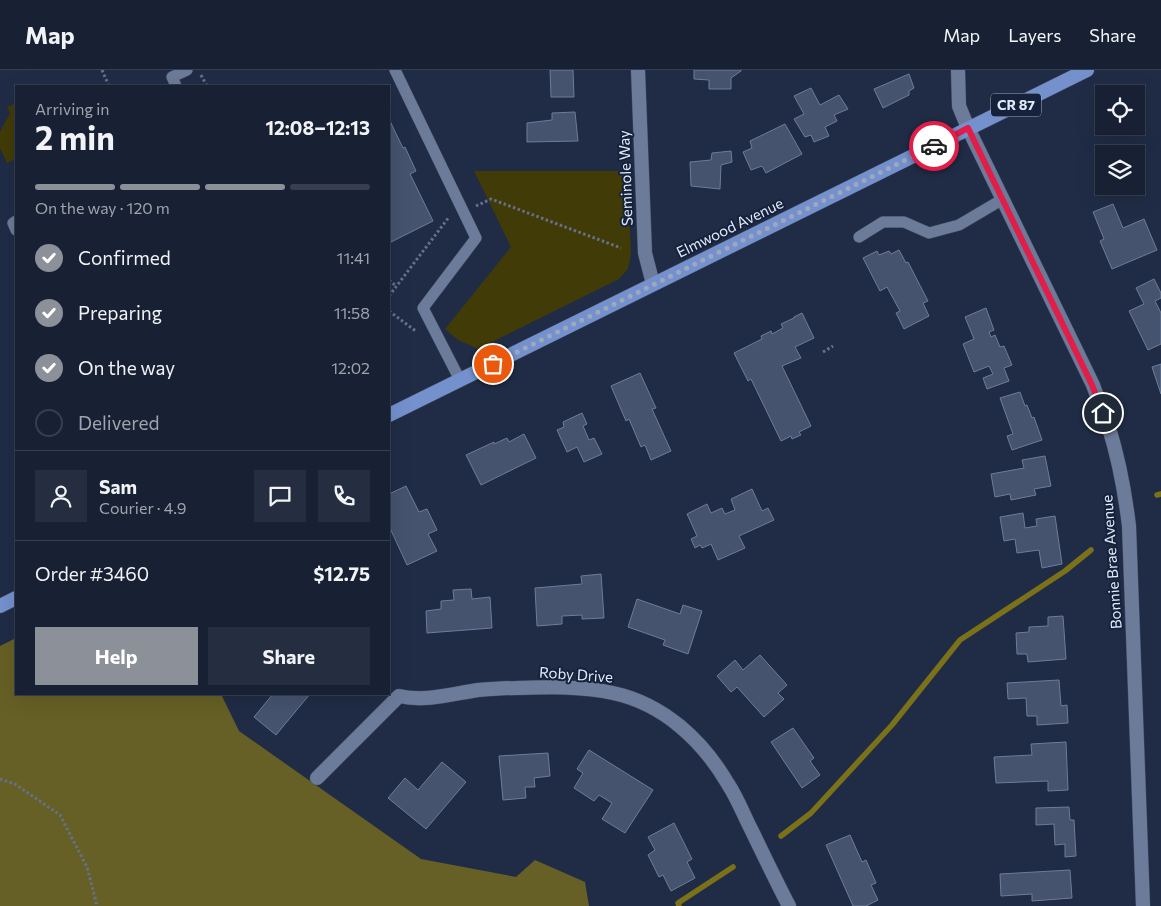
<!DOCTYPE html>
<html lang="en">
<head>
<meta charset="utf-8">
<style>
  body { margin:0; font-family:Commissioner,sans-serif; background:#252e40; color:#f1f3f6; height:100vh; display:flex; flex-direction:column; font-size:19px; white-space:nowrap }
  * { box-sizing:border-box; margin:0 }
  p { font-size:16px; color:#9fa3ac }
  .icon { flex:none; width:28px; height:28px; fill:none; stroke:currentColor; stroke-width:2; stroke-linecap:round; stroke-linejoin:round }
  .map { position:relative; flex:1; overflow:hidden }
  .details { position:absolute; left:15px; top:15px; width:375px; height:610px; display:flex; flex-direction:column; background:#182134; border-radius:0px; box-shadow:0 5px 20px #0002,0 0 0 1px #363e4f }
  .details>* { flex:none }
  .fabs { position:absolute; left:1095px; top:15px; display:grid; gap:10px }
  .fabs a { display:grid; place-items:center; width:50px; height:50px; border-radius:0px; background:#182134; box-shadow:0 5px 20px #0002,0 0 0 1px #363e4f; font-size:25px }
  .pin { position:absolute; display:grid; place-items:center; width:42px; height:42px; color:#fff; margin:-21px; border:2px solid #fff; border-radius:50%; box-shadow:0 1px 5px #0007 }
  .courier { position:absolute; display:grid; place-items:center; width:50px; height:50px; margin:-25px; border:4px solid #e11d48; border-radius:50%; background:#fff; color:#222; box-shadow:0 1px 6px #0007 }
  .headline em { font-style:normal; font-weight:700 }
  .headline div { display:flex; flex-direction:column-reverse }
  .headline { display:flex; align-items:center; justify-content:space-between; height:85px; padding:0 20px }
  h1 { font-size:32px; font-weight:700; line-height:38px }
  .bar { display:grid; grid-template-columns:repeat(4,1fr); gap:8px 5px; align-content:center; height:60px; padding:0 20px }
  .bar i { height:6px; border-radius:4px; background:#363e4f }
  .bar .current { background:#8c9099 }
  .bar p { grid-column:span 4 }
  .line { display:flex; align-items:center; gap:12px; padding:0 20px; border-top:1px solid #363e4f }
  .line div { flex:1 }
  .round { display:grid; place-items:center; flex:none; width:52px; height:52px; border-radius:0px; background:#252e40 }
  ol { padding:0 20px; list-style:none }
  li { display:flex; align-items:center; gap:15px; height:55px }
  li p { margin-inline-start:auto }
  li .icon { padding:5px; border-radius:50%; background:#8c9099; color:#fff; stroke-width:4 }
  li:last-child { color:#9fa3ac }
  li i { width:28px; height:28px; border:2px solid #363e4f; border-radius:50% }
  .action { display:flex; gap:10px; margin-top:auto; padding:10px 20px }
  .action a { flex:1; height:58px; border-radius:0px; background:#8c9099; color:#fff; font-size:20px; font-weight:700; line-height:58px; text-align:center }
  .action a+a { background:#252e40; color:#f1f3f6 }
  header { display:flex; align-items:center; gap:30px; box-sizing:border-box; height:70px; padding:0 25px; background:#182134; border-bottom:1px solid #363e4f }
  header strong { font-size:24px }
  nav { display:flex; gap:28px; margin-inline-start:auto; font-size:18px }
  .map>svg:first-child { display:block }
  .green { fill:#413b07 }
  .forest { fill:#666026 }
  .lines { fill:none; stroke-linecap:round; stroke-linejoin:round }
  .stream { stroke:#7b7119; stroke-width:5.5 }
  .building { fill:#45536f; stroke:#6d7c9a }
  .service-casing { stroke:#3d475d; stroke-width:12 }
  .minor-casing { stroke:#3d475d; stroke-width:15 }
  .primary-casing { stroke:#3d475d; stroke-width:15 }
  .path { stroke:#667188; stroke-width:3; stroke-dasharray:2.5 2.5; stroke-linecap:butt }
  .service { stroke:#6c7b99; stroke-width:11 }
  .minor { stroke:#6c7b99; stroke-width:14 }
  .primary { stroke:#7491ce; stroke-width:14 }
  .done { stroke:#9da8bc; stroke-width:5; stroke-dasharray:0 9 }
  .route { stroke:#e11d48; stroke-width:6 }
  .labels { text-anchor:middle; stroke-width:4; stroke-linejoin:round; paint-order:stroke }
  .shield { fill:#16223b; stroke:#a4aec1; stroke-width:1 }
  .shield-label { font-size:14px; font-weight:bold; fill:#e1eafb }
  .street-label { font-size:15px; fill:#e1eafb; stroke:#16223b }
</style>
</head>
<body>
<header>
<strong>Map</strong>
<nav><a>Map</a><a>Layers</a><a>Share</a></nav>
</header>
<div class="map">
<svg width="1161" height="836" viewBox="0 0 1161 836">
  <rect width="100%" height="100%" fill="#202c46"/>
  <!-- green -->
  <path class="green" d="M16,33V89L7,93L0,78V62L10,43L7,37Z
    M474,101H627L631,183L628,199L619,209L478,279L458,270L445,259L511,177Z"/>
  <!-- forest -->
  <path class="forest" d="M16,568V624H221L239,661L421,789L516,807L535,790L585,812L589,836H0V576Z"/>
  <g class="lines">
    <!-- stream -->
    <path class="stream" d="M1157,425L1161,424
      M781,766L811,743L892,655L960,570L1065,501L1091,480
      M679,836L678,833L733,797"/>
  </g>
  <!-- building -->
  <path class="building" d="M550,0H573L574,27H551Z
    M694,0H741V1L731,8V19H709V10L694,9Z
    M909,4L914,18L909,21V25L883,38L874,19Z
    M811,18L820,35L839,25L848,39L834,45L837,51L825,57L829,66L814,72L811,65L805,67L794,49L804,44L794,26Z
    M575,42L578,71L527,72V53L552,50V43Z
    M389,49L403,78L405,77L416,101L410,104L433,151L389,173Z
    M785,54L802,84L766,103L762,96L751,100L743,82L752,78L750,71Z
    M731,81L732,92L721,95L720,119L691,116L690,92L711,90L712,83Z
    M1113,134L1123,158L1144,149L1157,180L1112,199L1100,171L1104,169L1093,142Z
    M899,180L906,193L908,192L928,231L923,233L929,246L904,259L896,243L900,241L887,217L880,221L863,188L877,181L879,185L889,181L891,184Z
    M1154,209L1161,223V228L1155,231L1161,243V274L1148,280L1129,241L1144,234L1136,218Z
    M986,238L994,260L989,262L991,267L995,265L1000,277L1004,276L1012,295L1004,298L1009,311L987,319L983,308L993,304L989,296L974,302L963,274L974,269L965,247Z
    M802,243L814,268L795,277L801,288L782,296L811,356L799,362L801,365L792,369L791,366L781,371L751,309L748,311L734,283L762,269L761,266L771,261L772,264L783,258L781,254L794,248V247Z
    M1161,294V324L1152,297Z
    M640,303L656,338L652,339L671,381L651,390L645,375L641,377L629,349L626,351L611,316Z
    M1020,322L1025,336L1027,335L1032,348L1034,347L1042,370L1012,380L1007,366L1013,364L1000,328Z
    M582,343L587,354L583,356L589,370L594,368L602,384L584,392L577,377L567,382L557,360L564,357L563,352Z
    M524,364L536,388L481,415L466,385L494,372V374L507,368L509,372Z
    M1045,386L1051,416L1034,419L1036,425L1011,430L1010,424L995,427L991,404L1024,398L1022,390Z
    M406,416L419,442L427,439L437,460L428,464L437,481L407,495L389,456V424Z
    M752,419L762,441L768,438L774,450L739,466L745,478L718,490L711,474L702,478L700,475L695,478L691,469L697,466L687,444L707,434L711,443L722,438L725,444L735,440L731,429Z
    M1023,443L1025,458L1037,456L1036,449L1055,446L1062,494L1042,498L1039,480L1017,483L1015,469L1004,471L1000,447Z
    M601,504L604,548L582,549V545L562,546V554L537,556L535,518L582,514L581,506Z
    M471,519L472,529L490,527L492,558L427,563L426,541L441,539V531L454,530L453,520Z
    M637,529L680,544L683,535L702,541L688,584L663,575L665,570L628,557Z
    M1063,546L1066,589L1028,592L1027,584H1017L1016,563L1029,562V557L1048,556V547Z
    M760,585L787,615L778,623L784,629L764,647L737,617L731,622L717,606L735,590L743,600Z
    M1059,610L1061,636L1067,635L1068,653L1037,655V646H1027L1026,628L1008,629L1007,613Z
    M273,624H310L276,665L254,647Z
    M793,658L814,688L810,691L820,705L802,718L771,672Z
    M1066,672L1068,720L1048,721V711L996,713L994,687L1032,685L1031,674Z
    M589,680L653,720L625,763L602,749L612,733L599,725L594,731L574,718L583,703L577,699Z
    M548,683L550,706L534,708L535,717H525L526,728L503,730L499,686Z
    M442,692L466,712L426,759L388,728L405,708L418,720Z
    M1069,737L1070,750H1074L1076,786L1065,787V774L1055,775L1054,754L1036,755V738Z
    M674,753L692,789L687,792L695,808L671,821L663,805L659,807L648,785L655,780L648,767Z
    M850,765L862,792L866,790L876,813L871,815L878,830L866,836H853L826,775Z
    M1070,800L1072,828L1032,831V824L1001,826L1000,804Z"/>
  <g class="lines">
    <!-- service casing -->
    <g class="service-casing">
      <path id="service" d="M395,0L476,168L423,238L460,310
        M176,16L172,7L187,0
        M16,151L13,153L16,160
        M859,167L883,152H904L929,163L959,155L1003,129"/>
    </g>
    <!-- minor casing -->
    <g class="minor-casing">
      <path id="minor" d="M638,0L645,183L653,214
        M958,0L959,36L968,58L1093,315C1098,329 1104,344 1109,358C1119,390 1125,423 1129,456L1143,836
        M317,708L399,626C425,632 452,624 478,620C490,619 503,618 516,618C548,617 581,616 613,623C664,634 703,671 728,714C738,729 744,746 752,761C764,786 776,811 789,836"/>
    </g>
    <!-- primary casing -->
    <g class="primary-casing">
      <path id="primary" d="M389,345L1087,0
        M0,536L16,528"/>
    </g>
    <!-- path -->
    <path class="path" d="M102,0L109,16
      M201,5L207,16
      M476,136L491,129L621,178
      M389,210L396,216
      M389,226L449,147
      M389,241L417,262
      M823,282L833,276
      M0,709L15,714L60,745L87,797L97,836"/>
    <!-- service -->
    <use href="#service" class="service"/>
    <!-- minor -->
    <use href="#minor" class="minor"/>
    <!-- primary -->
    <use href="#primary" class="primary"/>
  </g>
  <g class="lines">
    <!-- done -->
    <path class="done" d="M493,294L934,76"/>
    <!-- route -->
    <path class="route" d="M934,76L968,58L1092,315L1103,343"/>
  </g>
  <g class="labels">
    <!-- shield labels -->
    <rect class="shield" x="991" y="23.5" width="50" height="23" rx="4"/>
    <g class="shield-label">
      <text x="1016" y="40">CR 87</text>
    </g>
    <!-- street labels -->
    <g class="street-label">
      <text transform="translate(626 108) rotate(-92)" y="5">Seminole Way</text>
      <text transform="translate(730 158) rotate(-26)" y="5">Elmwood Avenue</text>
      <text transform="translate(1112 492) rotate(-94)" y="5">Bonnie Brae Avenue</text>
      <text transform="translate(576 605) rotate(4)" y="5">Roby Drive</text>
    </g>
  </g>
</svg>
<div class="fabs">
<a><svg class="icon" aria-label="locate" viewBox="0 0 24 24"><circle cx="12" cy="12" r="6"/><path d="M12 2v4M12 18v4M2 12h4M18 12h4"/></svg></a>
<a><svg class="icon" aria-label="layers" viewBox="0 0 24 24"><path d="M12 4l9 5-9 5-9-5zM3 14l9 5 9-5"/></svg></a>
</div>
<div class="pin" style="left:493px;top:294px;background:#ea580c"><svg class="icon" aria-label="bag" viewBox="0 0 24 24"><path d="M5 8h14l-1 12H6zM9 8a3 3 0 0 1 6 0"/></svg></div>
<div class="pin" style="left:1103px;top:343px;background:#1f2937"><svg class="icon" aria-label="home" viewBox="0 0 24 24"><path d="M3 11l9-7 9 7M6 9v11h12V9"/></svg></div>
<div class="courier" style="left:934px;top:76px"><svg class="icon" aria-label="car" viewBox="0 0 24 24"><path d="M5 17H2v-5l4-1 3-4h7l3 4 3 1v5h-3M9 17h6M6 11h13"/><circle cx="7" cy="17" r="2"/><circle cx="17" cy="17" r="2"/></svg></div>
<section class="details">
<div class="headline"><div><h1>2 min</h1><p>Arriving in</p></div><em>12:08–12:13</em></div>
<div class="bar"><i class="current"></i><i class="current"></i><i class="current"></i><i></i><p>On the way · 120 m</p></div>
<ol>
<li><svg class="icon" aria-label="check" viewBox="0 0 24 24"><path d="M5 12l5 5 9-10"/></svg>Confirmed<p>11:41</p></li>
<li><svg class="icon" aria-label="check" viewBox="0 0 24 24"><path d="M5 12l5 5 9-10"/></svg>Preparing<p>11:58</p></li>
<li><svg class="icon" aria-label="check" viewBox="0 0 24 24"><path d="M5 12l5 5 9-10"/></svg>On the way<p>12:02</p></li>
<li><i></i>Delivered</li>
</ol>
<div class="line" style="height:90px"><a class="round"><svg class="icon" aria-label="person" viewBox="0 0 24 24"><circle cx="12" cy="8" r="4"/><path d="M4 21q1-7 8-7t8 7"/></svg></a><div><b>Sam</b><p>Courier · 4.9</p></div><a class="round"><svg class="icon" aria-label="chat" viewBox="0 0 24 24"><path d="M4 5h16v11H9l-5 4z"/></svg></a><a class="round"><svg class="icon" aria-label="phone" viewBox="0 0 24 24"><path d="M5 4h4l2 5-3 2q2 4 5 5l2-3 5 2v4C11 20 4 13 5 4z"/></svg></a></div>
<div class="line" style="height:65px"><div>Order #3460</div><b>$12.75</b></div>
<div class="action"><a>Help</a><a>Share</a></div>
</section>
</div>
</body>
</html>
